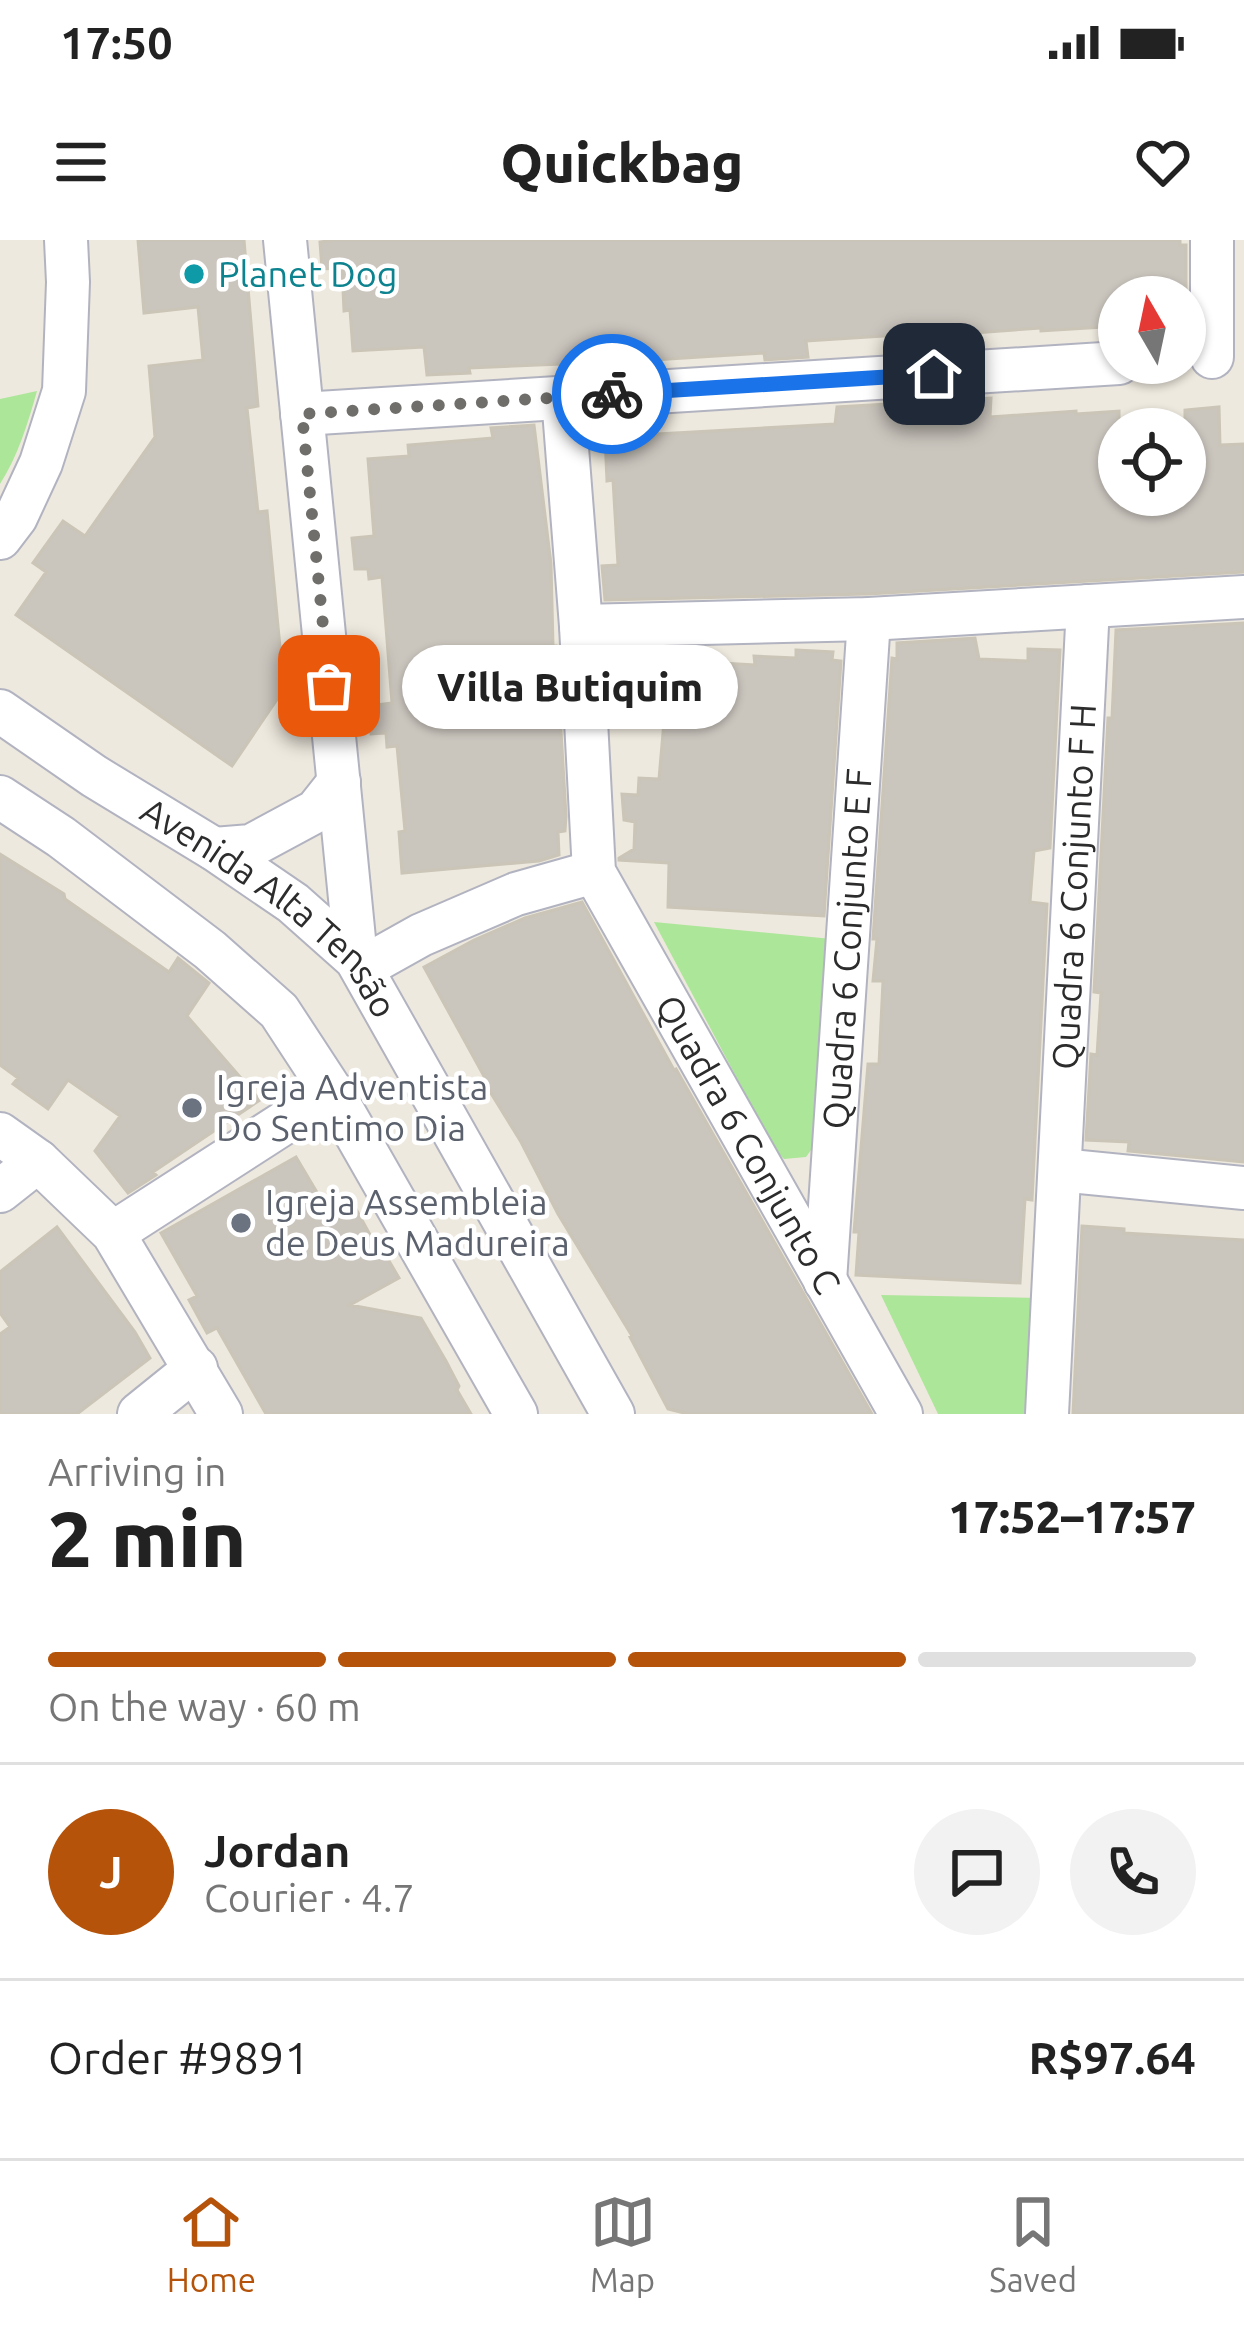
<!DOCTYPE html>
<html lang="en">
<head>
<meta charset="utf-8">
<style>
  body { margin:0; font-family:Ubuntu,sans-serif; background:#f2f2f2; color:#222; height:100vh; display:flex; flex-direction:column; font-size:45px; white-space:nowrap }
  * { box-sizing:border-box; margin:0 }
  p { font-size:39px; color:#767676 }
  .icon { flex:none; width:66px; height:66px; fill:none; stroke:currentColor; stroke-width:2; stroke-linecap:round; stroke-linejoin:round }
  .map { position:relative; height:1174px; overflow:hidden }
  .drawer { display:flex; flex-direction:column; background:#fff; flex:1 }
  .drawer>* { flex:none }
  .needle { width:78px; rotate:351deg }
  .buttons { position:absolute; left:1098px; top:36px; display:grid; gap:24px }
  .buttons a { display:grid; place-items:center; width:108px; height:108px; border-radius:50%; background:#fff; box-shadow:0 3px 9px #0004; font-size:60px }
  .pin { position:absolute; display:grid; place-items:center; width:102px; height:102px; color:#fff; margin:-51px; border-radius:24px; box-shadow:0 6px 18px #0006 }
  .courier { position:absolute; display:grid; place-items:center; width:120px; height:120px; margin:-60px; border:9px solid #1a73e8; border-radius:50%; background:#fff; color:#222; box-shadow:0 3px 15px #0007 }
  .bubble { position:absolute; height:84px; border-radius:42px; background:#fff; box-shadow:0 3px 9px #0004; font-size:39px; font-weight:800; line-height:84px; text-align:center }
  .head em { font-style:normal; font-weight:800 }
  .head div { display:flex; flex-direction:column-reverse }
  .head { display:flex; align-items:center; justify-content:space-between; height:204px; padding:0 48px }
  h1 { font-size:78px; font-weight:800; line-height:90px }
  .bar { display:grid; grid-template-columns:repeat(4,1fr); gap:18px 12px; align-content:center; height:144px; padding:0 48px }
  .bar i { height:15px; border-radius:9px; background:#e0e0e0 }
  .bar .selected { background:#b45309 }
  .bar p { grid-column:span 4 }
  .line { display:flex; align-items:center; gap:30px; padding:0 48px; border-top:3px solid #e0e0e0 }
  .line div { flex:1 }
  .round { display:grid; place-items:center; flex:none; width:126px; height:126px; border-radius:63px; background:#f2f2f2 }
  .status { display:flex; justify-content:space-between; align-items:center; height:84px; padding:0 60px; background:#fff; direction:ltr }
  .status svg { height:33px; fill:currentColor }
  header { display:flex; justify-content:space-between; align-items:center; height:156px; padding:0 48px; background:#fff; font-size:54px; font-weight:800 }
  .menu { display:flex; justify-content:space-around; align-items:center; height:168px; border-top:3px solid #e0e0e0; background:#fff; font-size:33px; color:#767676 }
  .menu a { display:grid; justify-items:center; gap:6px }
  .menu .selected { color:#b45309 }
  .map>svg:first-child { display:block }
  .green { fill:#ace699 }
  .building { fill:#cac5bd; stroke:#cac5b7; stroke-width:3 }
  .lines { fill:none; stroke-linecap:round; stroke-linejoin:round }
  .minor-casing { stroke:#b2b3c0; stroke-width:46 }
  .minor { stroke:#fff; stroke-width:42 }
  .done { stroke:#706e6a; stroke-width:12; stroke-dasharray:0 21.6 }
  .route { stroke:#1a73e8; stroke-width:15 }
  .culture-dot { fill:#0f9aa8; stroke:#fff; stroke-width:4.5 }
  .worship-dot { fill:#6b7280; stroke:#fff; stroke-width:4.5 }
  .labels { text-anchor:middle; stroke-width:9; stroke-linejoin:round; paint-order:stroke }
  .culture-label { font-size:36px; fill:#0d838f; stroke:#fff; text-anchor:start }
  .street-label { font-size:36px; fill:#2c2c2c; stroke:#fff }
  .worship-label { font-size:36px; fill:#5b616d; stroke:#fff; text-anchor:start }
</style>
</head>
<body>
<div class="status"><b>17:50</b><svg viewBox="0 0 49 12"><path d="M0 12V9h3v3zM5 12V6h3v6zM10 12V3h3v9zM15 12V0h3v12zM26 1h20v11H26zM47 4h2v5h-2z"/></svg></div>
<header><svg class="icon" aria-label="menu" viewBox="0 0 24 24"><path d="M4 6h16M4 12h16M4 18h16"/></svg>Quickbag<svg class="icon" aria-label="heart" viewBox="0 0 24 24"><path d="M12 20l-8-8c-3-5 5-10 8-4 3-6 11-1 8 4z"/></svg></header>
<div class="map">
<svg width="1244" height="1174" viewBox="0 0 1244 1174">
  <rect width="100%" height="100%" fill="#eee9de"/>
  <!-- green -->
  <path class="green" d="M37,151C28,183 18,216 0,244V159Z
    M654,682L832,699L814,906L806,917L784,919L775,910Z
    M881,1055L1039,1058L1029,1174H938Z"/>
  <!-- building -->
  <path class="building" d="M138,0H244L258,166L247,168L258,272L267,271L284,449L232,526L16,375L46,332L33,323L63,281L85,296L155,197L149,126L203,120L198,67L144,73Z
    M335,0H1180V5H1186V89L1185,57H1119V86L1041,91V88L960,94L959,105L933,107L931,93L806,101L808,117L765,120L764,113L637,121L638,128L596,130L595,123H587L469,128L470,133L427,135L424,107L353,111L350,70L344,71L342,28L322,29L320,2Z
    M991,158L990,177L1076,171V174L1119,171V256L1185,255V170L1219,167L1220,205L1244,204V332L868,354L605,360L602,326L618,325L613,240L607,241L605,197L835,184L837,167Z
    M534,185L551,324L553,406H556L566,576L565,591L558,592L559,615L539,621L402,633L399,592L405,591L397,506L387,507L386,493L371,494L368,466L392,463L382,337L369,339L368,329H355L352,298L374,296L368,219L409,216L408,205L493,198L491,188Z
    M1244,383V922L1128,911L1129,902L1086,900L1091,814L1097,815L1101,753L1094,752L1108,478H1112L1116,390Z
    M975,398L979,419L1028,421V409L1060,410L1050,608L1034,611L1030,662L1047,664L1032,960L1025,959L1020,1043L856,1035L859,992H854L868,824H879L883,741H873L877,699H873L892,418L897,419V403Z
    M796,410L833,412L832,420L841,421L824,676L668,667L669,623L619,620V618L634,609L635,582L624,580L622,554L638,555L639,538L659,539L667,447L690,448L691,421L755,425L754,416L796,418Z
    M0,614L64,654L65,659L169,732L178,718L209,743L187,776L260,860L153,932L156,935L128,953L95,911L120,876L68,840L48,869L13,844L18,838L0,825Z
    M582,662L674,830L676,829L872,1174H688L668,1169L630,1097L632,1096L558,974L521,902L484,842L485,838L424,727L474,700L525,678Z
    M296,917L334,981L356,969L375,1004L378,1002L399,1038L350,1065L421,1078L446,1121L459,1146L457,1150L471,1174H266L217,1088L207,1093L189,1060L197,1056L161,993Z
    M1082,986L1124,989V993L1244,1000V1174H1073Z
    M57,987L135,1092L150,1118L77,1174H0V1094L10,1087L0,1073V1032Z"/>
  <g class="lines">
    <!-- minor casing -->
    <g class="minor-casing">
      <g id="minor">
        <path d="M285,0L356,719"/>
        <path d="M1212,117V0"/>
        <path id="s1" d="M563,157L581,386L594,632L901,1174"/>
        <path d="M302,174L1119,123"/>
        <path d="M0,298L16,277L41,223L64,151L68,42L66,0"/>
        <path d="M581,386L869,379L1244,357"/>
        <path id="s2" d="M0,471L94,536L214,609L293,663L356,719L613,1174"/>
        <path d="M0,557L61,597L210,710L279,771L332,852L516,1174"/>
        <path d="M214,609L251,606L316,571L339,542"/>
        <path d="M362,728L421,695L516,654L594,632"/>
        <path d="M0,894L38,921L113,993L221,1174"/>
        <path d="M1060,930L1244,948"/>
        <path d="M0,951L38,921"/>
        <path d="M113,993L332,852"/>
        <path id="s3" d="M825,1041L869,379"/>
        <path d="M139,1174L196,1128"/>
        <path id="s4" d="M1047,1174L1088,366"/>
      </g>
    </g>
    <!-- minor -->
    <use href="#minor" class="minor"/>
  </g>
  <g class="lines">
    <!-- done -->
    <path class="done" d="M329,446L302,174L612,154"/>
    <!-- route -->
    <path class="route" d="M612,154L934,134"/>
  </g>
  <!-- markers -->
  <circle class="culture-dot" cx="194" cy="34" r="12"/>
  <g class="worship-dot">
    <circle cx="192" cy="868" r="12"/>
    <circle cx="241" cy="983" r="12"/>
  </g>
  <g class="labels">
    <!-- culture labels -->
    <g class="culture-label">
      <text x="218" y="47">Planet Dog</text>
    </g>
    <!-- street labels -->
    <g class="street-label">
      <text dy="13" stroke="none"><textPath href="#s4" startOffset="528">Quadra 6 Conjunto F H</textPath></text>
      <text dy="13" stroke="none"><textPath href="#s2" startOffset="336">Avenida Alta Tensão</textPath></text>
      <text dy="13" stroke="none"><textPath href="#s3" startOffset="333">Quadra 6 Conjunto E F</textPath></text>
      <text dy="13" stroke="none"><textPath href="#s1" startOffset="789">Quadra 6 Conjunto C</textPath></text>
    </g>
    <!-- worship labels -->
    <g class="worship-label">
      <text x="216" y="860">Igreja Adventista<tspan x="216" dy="41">Do Sentimo Dia</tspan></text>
      <text x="265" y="975">Igreja Assembleia<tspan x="265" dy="41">de Deus Madureira</tspan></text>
    </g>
  </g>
</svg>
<div class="buttons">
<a><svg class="needle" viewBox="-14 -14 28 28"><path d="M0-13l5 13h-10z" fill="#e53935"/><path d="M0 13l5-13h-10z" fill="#767676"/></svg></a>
<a><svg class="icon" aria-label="locate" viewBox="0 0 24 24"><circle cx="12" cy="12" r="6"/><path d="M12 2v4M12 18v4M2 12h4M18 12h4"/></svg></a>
</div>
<div class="pin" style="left:329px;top:446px;background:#ea580c"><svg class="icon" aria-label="bag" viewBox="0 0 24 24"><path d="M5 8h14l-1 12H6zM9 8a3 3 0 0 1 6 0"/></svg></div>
<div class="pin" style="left:934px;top:134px;background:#1f2937"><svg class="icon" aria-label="home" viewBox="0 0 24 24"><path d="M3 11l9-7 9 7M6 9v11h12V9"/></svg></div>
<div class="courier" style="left:612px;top:154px"><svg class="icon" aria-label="bike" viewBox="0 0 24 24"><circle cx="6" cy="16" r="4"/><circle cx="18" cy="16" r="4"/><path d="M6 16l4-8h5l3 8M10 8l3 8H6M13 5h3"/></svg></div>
<div class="bubble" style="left:402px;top:405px;width:336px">Villa Butiquim</div>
</div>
<section class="drawer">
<div class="head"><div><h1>2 min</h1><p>Arriving in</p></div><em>17:52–17:57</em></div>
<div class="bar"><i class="selected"></i><i class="selected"></i><i class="selected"></i><i></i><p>On the way · 60 m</p></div>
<div class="line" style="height:216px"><b class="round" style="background:#b45309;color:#fff">J</b><div><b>Jordan</b><p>Courier · 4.7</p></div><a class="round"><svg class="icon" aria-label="chat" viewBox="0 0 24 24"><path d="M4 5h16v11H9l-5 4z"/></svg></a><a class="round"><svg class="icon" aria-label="phone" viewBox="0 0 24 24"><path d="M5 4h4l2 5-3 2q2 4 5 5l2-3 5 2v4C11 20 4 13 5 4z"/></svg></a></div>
<div class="line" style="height:156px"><div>Order #9891</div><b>R$97.64</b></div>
</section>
<nav class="menu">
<a class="selected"><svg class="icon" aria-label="home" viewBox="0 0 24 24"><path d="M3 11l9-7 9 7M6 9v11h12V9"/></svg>Home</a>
<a><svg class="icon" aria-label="map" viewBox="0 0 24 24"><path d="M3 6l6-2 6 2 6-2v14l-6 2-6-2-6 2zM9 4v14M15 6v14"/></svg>Map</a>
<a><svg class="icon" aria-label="saved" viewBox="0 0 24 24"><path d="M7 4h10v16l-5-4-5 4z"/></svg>Saved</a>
</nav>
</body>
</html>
